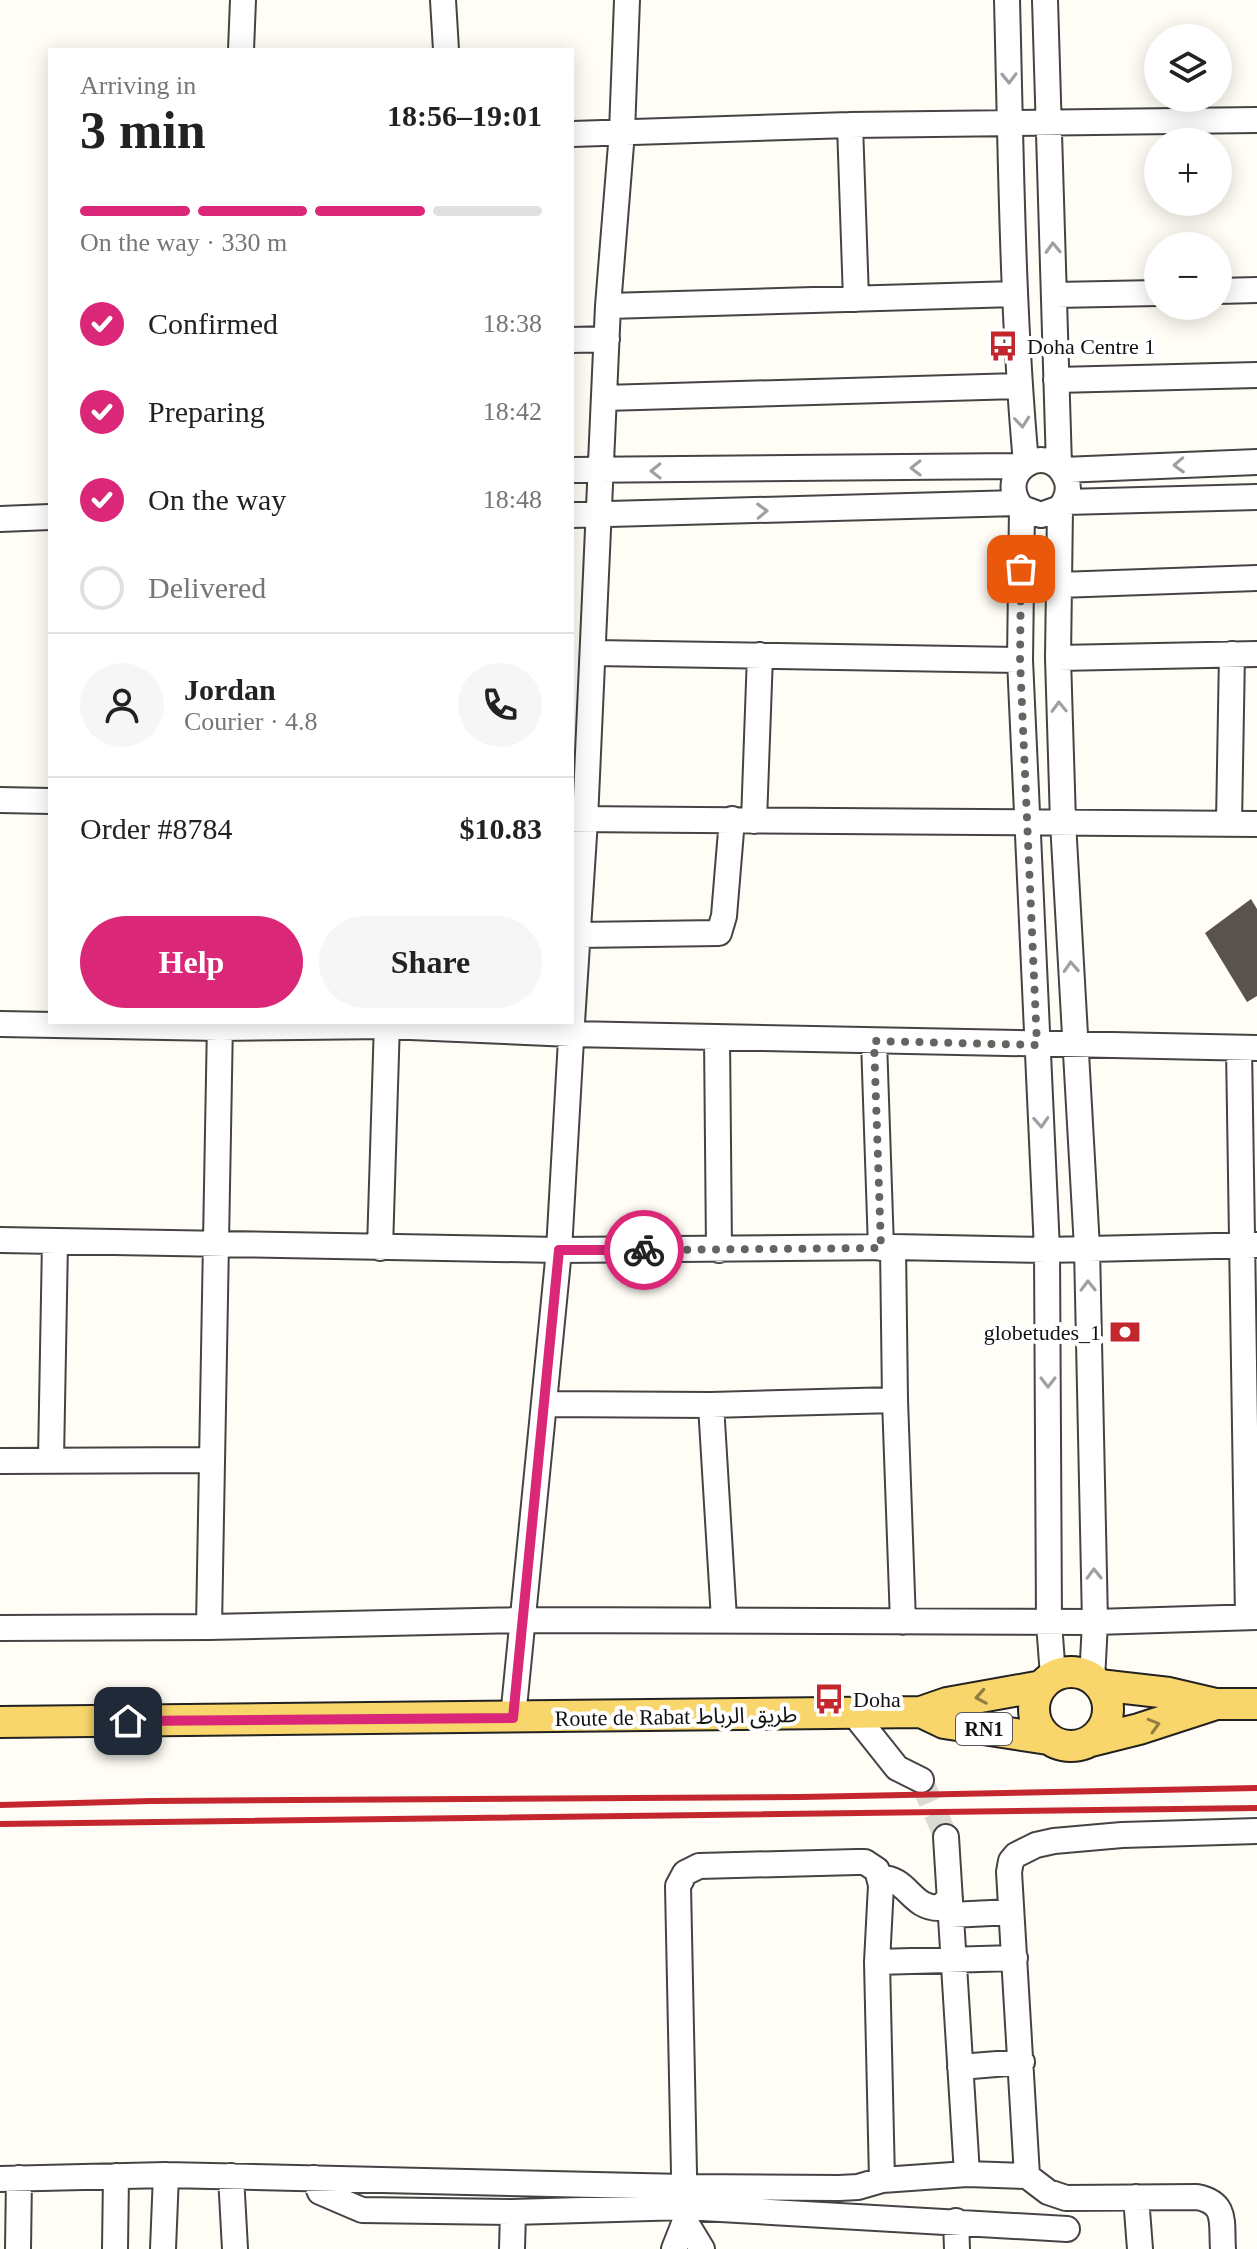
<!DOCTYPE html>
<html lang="en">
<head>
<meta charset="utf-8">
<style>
  body { margin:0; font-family:"Times New Roman","Noto Sans Arabic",serif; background:#f6f6f6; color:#222; height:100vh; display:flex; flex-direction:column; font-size:30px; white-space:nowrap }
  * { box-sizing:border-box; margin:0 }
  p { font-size:26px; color:#767676 }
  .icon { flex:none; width:44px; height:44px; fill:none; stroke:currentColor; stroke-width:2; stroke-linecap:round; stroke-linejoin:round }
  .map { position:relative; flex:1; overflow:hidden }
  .panel { position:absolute; left:48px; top:48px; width:526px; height:976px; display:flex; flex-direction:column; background:#fff; border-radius:0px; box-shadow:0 4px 20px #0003 }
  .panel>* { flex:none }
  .buttons { position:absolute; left:1144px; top:24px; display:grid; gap:16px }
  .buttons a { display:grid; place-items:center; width:88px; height:88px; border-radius:50%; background:#fff; box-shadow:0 4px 20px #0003; font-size:40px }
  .pin { position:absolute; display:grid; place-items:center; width:68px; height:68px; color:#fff; margin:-34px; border-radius:16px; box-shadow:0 4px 12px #0006 }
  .courier { position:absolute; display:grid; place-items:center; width:80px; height:80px; margin:-40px; border:6px solid #db2777; border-radius:50%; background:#fff; color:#222; box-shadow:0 2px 10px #0007 }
  .headline em { font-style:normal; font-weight:800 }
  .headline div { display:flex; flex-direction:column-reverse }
  .headline { display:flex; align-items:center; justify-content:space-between; height:136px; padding:0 32px }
  h1 { font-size:52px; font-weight:800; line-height:60px }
  .bar { display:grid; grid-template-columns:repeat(4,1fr); gap:12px 8px; align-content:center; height:96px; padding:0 32px }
  .bar i { height:10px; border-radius:6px; background:#e0e0e0 }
  .bar .on { background:#db2777 }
  .bar p { grid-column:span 4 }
  .line { display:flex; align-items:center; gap:20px; padding:0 32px; border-top:2px solid #e0e0e0 }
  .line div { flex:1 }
  .round { display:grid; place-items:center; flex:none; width:84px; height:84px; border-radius:42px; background:#f6f6f6 }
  ol { padding:0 32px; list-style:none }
  li { display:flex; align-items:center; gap:24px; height:88px }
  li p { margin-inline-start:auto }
  li .icon { padding:8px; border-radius:50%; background:#db2777; color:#fff; stroke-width:4 }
  li:last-child { color:#767676 }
  li i { width:44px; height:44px; border:4px solid #e0e0e0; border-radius:50% }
  .button { display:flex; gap:16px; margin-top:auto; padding:16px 32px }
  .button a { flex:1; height:92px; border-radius:48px; background:#db2777; color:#fff; font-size:32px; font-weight:800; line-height:92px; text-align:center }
  .button a+a { background:#f6f6f6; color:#222 }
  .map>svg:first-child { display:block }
  .building { fill:#5a524d }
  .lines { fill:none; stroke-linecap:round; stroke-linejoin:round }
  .minor-tunnel { stroke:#dbdad3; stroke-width:24; stroke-dasharray:24 12; stroke-linecap:butt }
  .minor-casing { stroke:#444; stroke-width:28 }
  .major-casing { stroke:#222; stroke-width:34 }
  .minor { stroke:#fff; stroke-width:24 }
  .major { stroke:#f9d66b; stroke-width:30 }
  .rail { stroke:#c4262e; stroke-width:6 }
  .oneway { stroke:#a0a0a0 }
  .oneway2 { stroke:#917d42 }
  .done { stroke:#646461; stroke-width:8; stroke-dasharray:0 14.4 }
  .route { stroke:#db2777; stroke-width:10 }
  .labels { text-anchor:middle; stroke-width:8; stroke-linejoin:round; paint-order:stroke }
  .shield { fill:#fff; stroke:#585858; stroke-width:2 }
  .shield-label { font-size:20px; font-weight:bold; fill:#111 }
  .poi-label { font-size:22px; fill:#111; stroke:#fff; text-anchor:start }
  .street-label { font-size:22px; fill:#111; stroke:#fff }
</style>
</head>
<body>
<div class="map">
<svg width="1257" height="2249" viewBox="0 0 1257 2249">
  <rect width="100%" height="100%" fill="#fffdf5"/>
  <!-- building -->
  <path class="building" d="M1251,899L1257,909V996L1247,1002L1205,933Z"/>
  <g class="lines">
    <!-- minor-tunnel -->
    <path class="minor-tunnel" d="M921,1780L946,1837"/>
    <!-- minor casing -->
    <g class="minor-casing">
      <path id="minor" d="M443,0L446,50
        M1007,0C1011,155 1012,309 1026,463
        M1045,0L1059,466
        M241,50L243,0
        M850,125L856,299
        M572,134L850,125L1257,120
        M1218,291L1257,290
        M1055,295L1158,293
        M608,306L1015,294
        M572,340L607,339
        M1056,380L1257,375
        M604,398L1019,386
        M572,470L1022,466
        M1063,470L1257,462
        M1065,502L1257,497
        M1022,508L1020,660L1047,1250L1049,1623L1053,1676
        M1060,508L1041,515L1022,508C992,471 1050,438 1066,479C1070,489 1067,499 1060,508L1058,658L1063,822L1087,1248L1095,1622L1092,1680
        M572,515L1018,503
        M0,519L50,517
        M1059,585L1257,578
        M594,653L1020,660
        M1058,658L1257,654
        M0,800L50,801
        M572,819L1257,824
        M754,821L760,655
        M1229,823L1232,654
        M578,935L719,933L724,916L732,819
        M572,1022L585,820L608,306L622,132L627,0
        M0,1024L220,1028L387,1026L571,1034L1257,1048
        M717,1037L719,1250
        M874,1041L881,1248
        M1239,1048L1248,1617
        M0,1240L559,1250L893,1247L1047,1250L1257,1245
        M893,1247L895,1400L903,1622
        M380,1248L387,1022
        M545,1404L711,1405L895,1400
        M711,1405L724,1619
        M51,1460L55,1242
        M0,1461L212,1460
        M209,1627L220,1022
        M0,1628L209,1627L523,1620L1095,1622L1257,1617
        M854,1714L897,1768L921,1780
        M513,1718L559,1250L572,1022
        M946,1837L967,2174
        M880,1878C908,1877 910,1908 939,1908L950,1898
        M951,1915L1011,1912
        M877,1962L1015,1958
        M960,2067L1022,2062
        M231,2176L235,2249
        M1027,2176L1009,1872L1011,1861L1016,1855L1036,1845L1054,1841L1122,1835L1257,1831
        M314,2178L320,2192L362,2210L513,2212
        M0,2179L166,2175L684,2187L839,2188L858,2187L882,2180L967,2174L1027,2176L1048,2192L1066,2198L1197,2197C1228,2203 1221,2223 1223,2249
        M1136,2197L1140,2249
        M685,2221L702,2249
        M956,2221L957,2249
        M18,2249L19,2178
        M115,2249L116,2176
        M163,2249L166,2175
        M512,2249L513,2212L685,2207L1067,2229
        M674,2249L685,2221L678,1886L685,1873L699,1866L857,1862H865L877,1870L881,1885L877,1962L882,2180"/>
    </g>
    <!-- major casing -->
    <g class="major-casing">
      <path id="major" d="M1034 1709a37 37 0 1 1 74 0a37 37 0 1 1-74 0Z
        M1099,1685L1169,1693L1216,1704H1257
        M921,1712L944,1723L1048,1739
        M0,1722L921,1712L947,1703L1042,1686
        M1091,1741L1139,1729L1216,1704"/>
    </g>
    <!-- minor -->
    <use href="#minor" class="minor"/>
    <!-- major -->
    <use href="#major" class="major"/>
    <!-- rail -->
    <path class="rail" d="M0,1805L151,1801L802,1797L1257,1788
      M0,1824L1257,1808"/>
  </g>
  <!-- one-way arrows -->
  <defs><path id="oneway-chevron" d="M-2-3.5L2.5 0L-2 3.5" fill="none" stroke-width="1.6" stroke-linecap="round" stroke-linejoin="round" transform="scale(2)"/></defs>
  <g class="oneway">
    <use href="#oneway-chevron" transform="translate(1009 78) rotate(89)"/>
    <use href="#oneway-chevron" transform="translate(1053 248) rotate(-92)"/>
    <use href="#oneway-chevron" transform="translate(1022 422) rotate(84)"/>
    <use href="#oneway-chevron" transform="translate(1179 465) rotate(178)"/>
    <use href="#oneway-chevron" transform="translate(916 468) rotate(179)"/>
    <use href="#oneway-chevron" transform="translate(656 471) rotate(179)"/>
    <use href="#oneway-chevron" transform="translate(762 511) rotate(-2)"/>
    <use href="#oneway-chevron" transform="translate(1059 707) rotate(-92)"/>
    <use href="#oneway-chevron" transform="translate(1071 967) rotate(-93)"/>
    <use href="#oneway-chevron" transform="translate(1041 1122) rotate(87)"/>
    <use href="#oneway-chevron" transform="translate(1088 1286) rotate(-91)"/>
    <use href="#oneway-chevron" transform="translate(1048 1382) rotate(90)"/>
    <use href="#oneway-chevron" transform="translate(1094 1574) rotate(-91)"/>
  </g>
  <g class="oneway2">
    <use href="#oneway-chevron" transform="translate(981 1697) rotate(170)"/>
    <use href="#oneway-chevron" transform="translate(1154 1725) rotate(-16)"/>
  </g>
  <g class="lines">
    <!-- done -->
    <path class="done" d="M644,1250L881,1248L874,1041L1037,1045L1020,660L1021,569"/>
    <!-- route -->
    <path class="route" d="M128,1721L513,1718L559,1250H644"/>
  </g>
  <!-- icons -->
  <defs>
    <g id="bus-bare" transform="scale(2.4)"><path d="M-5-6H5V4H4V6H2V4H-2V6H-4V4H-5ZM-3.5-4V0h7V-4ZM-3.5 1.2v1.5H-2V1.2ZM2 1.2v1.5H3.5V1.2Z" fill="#c4262e" stroke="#fff" stroke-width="2.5" paint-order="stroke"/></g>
    <g id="bank-bare" transform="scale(2.4)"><path d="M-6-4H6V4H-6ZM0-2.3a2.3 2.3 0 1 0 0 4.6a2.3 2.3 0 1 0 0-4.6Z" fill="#c4262e" stroke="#fff" stroke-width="2.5" paint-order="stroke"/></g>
  </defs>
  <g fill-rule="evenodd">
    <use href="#bus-bare" x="1003" y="346"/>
    <use href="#bank-bare" x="1125" y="1332"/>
    <use href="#bus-bare" x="829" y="1699"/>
  </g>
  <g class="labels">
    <!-- shield labels -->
    <rect class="shield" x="956" y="1713" width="56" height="32" rx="6"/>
    <g class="shield-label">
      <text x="984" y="1736">RN1</text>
    </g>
    <!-- poi labels -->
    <g class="poi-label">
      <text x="1027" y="354">Doha Centre 1</text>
      <text x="1101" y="1340" text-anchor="end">globetudes_1</text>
      <text x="853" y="1707">Doha</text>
    </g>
    <!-- street labels -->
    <g class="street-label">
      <text transform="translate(676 1716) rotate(-1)" y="8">Route de Rabat طريق الرباط</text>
    </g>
  </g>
</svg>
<div class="buttons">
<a><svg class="icon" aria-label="layers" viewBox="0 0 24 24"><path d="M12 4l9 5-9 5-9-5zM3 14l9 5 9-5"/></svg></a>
<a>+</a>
<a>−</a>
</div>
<div class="pin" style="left:1021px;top:569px;background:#ea580c"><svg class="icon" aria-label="bag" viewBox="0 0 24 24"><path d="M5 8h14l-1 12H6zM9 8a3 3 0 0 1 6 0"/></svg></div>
<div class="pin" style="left:128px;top:1721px;background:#1f2937"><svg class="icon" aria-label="home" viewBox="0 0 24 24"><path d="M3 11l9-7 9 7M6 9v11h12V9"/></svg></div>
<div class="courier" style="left:644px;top:1250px"><svg class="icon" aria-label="bike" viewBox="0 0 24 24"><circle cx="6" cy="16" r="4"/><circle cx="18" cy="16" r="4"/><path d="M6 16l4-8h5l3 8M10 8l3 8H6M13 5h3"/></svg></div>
<section class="panel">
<div class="headline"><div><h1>3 min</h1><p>Arriving in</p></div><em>18:56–19:01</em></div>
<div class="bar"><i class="on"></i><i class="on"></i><i class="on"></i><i></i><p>On the way · 330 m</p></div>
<ol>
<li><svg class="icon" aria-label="check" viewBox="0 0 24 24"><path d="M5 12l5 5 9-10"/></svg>Confirmed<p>18:38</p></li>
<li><svg class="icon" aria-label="check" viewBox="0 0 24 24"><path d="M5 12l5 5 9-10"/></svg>Preparing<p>18:42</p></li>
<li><svg class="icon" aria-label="check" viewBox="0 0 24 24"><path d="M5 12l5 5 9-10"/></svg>On the way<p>18:48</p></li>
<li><i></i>Delivered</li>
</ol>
<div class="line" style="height:144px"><a class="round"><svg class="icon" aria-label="person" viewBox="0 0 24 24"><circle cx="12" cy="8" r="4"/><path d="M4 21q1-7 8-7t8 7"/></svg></a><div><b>Jordan</b><p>Courier · 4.8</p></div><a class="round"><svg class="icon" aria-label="phone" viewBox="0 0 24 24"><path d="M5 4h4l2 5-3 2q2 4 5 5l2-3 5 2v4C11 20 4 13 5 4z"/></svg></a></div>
<div class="line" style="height:104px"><div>Order #8784</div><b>$10.83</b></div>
<div class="button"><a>Help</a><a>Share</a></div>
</section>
</div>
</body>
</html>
